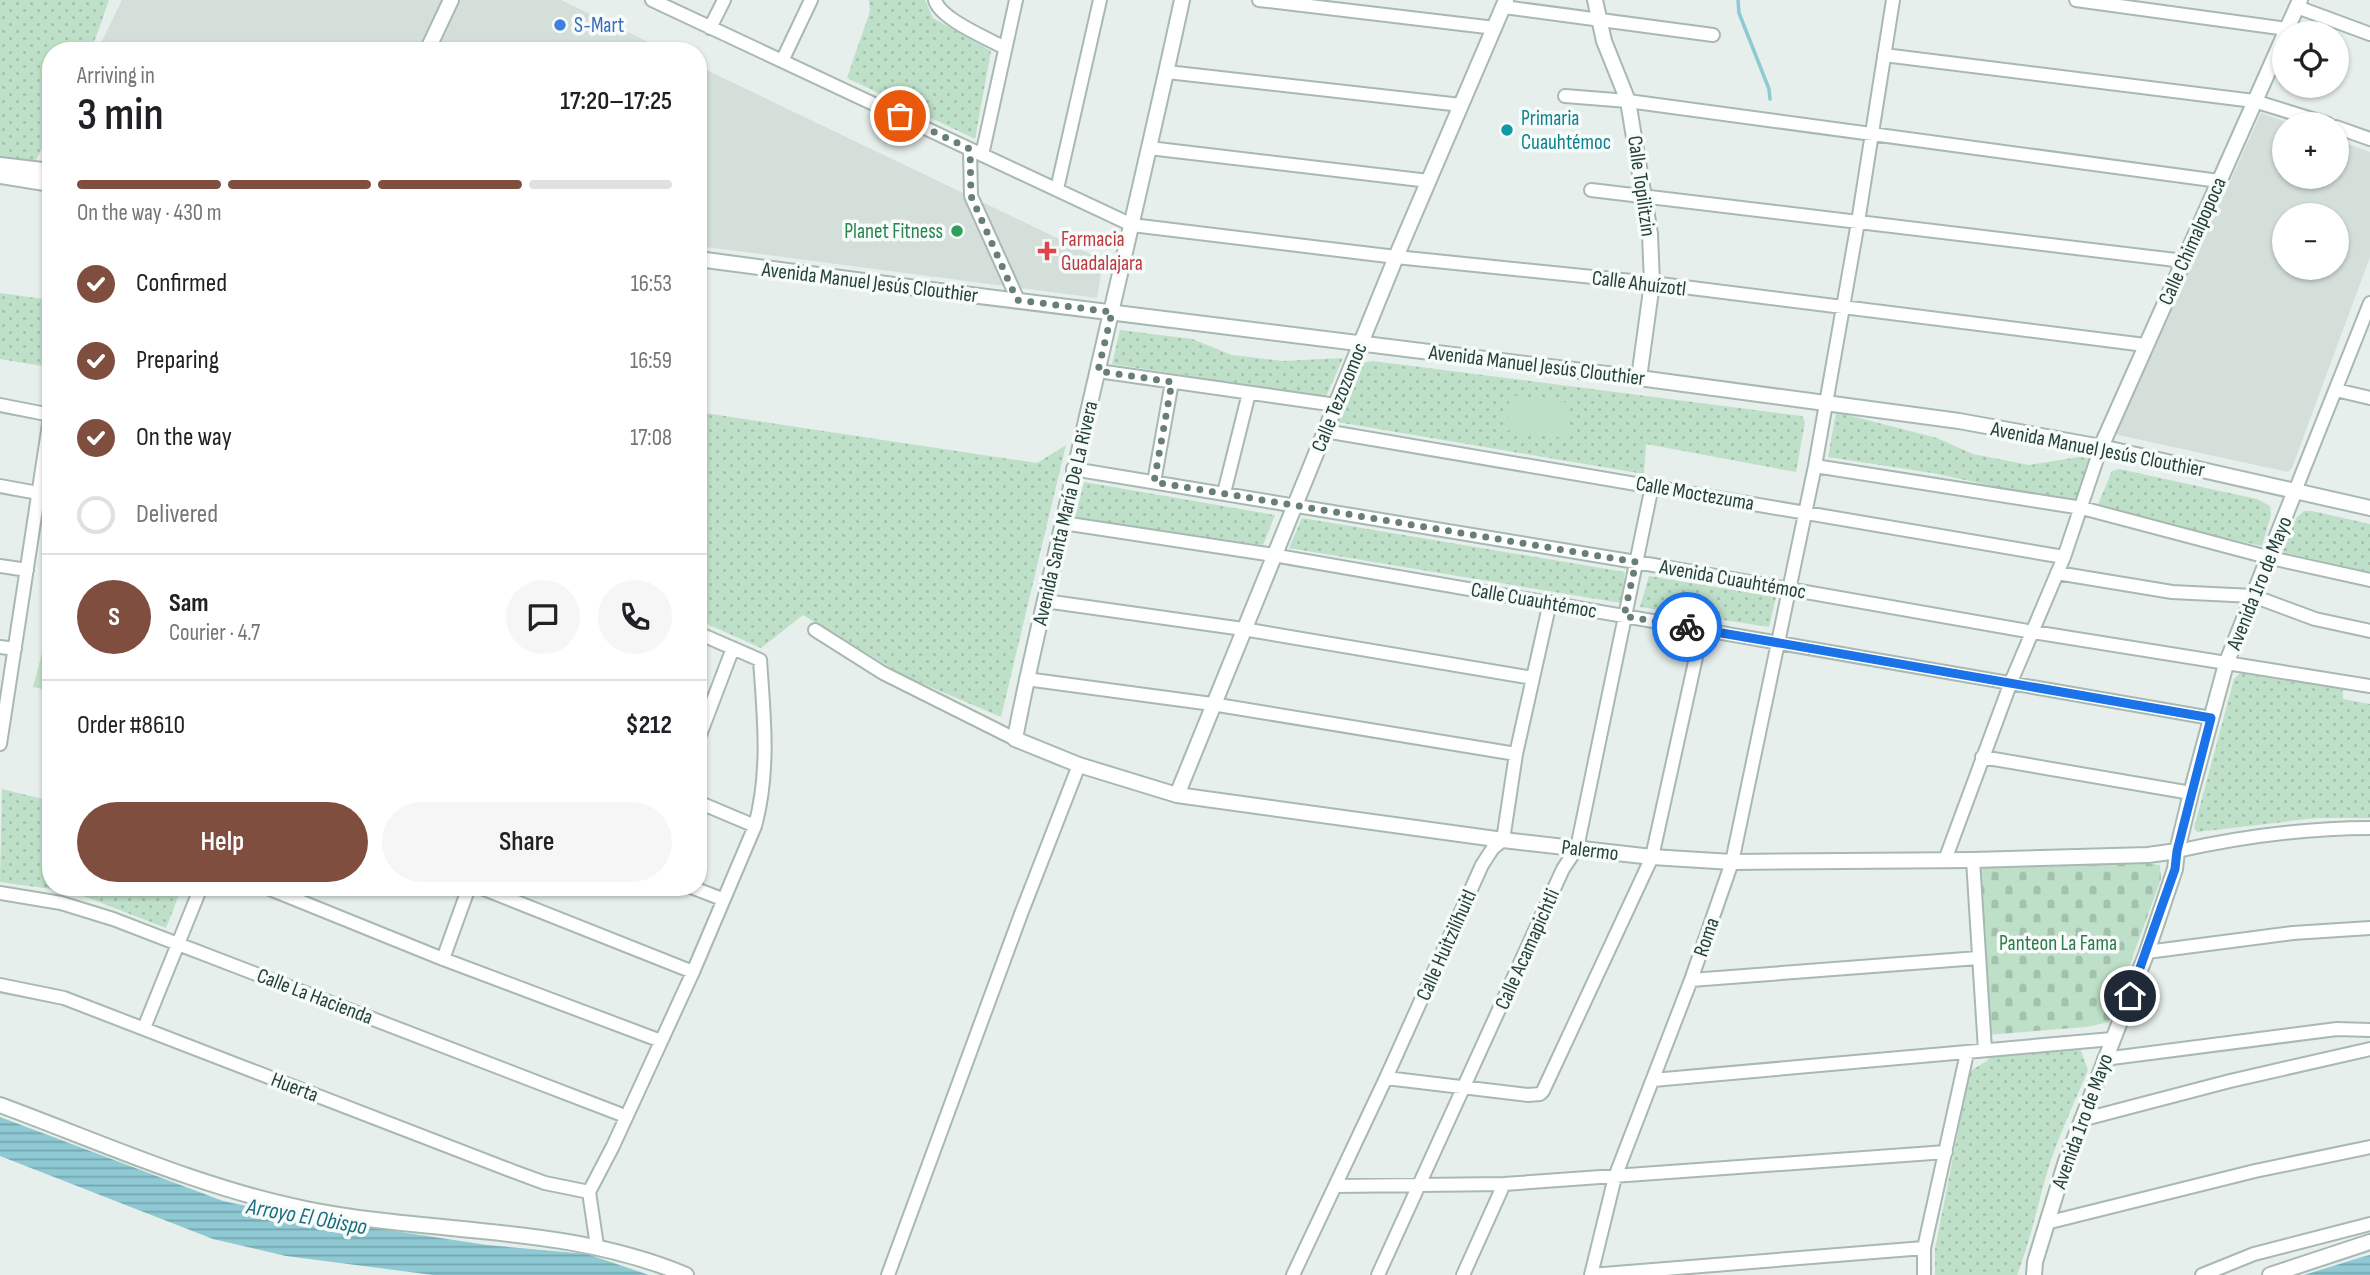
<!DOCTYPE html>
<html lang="en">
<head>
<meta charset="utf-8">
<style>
  body { margin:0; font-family:"Sofia Sans Condensed",sans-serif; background:#f6f6f6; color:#202124; height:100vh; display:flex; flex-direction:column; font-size:26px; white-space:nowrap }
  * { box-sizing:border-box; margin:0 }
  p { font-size:23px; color:#757577 }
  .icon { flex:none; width:38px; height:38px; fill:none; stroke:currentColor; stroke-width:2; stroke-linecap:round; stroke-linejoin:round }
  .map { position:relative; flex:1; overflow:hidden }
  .side { position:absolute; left:42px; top:42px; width:665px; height:854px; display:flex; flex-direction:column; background:#fff; border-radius:28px; box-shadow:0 2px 5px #0004 }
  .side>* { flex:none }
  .controls { position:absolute; left:2272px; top:21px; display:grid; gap:14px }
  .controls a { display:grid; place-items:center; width:77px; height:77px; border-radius:50%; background:#fff; box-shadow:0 2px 5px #0004; font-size:35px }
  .pin { position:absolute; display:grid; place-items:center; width:60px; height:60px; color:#fff; margin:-30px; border:4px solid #fff; border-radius:50%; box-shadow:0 2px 7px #0007 }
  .courier { position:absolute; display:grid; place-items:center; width:70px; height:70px; margin:-35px; border:5px solid #1a73e8; border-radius:50%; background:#fff; color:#222; box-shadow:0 2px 9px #0007 }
  .overview em { font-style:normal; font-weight:600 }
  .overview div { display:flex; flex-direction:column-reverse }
  .overview { display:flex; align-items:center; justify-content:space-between; height:119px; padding:0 35px }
  h1 { font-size:46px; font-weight:600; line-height:52px }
  .bar { display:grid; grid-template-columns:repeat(4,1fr); gap:10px 7px; align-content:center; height:84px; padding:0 35px }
  .bar i { height:9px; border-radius:5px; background:#e0e0e0 }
  .bar .current { background:#7f4e3f }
  .bar p { grid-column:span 4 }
  .line { display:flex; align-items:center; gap:18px; padding:0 35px; border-top:2px solid #e0e0e0 }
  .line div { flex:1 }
  .round { display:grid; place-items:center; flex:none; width:74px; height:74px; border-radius:37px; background:#f6f6f6 }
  ol { padding:0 35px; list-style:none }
  li { display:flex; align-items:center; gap:21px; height:77px }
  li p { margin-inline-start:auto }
  li .icon { padding:7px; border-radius:50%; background:#7f4e3f; color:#fff; stroke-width:4 }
  li:last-child { color:#757577 }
  li i { width:38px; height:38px; border:4px solid #e0e0e0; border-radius:50% }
  .button { display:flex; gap:14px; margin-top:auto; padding:14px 35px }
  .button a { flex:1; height:80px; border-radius:42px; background:#7f4e3f; color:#fff; font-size:28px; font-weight:600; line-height:80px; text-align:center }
  .button a+a { background:#f6f6f6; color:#202124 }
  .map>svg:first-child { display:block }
  .built { fill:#d4dfda; fill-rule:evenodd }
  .grass { fill:url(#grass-dots) }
  .cemetery { fill:url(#cemetery-stones) }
  .pitch { fill:#bfe0c8 }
  .water { fill:url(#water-rules) }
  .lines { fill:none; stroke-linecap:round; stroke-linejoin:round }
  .stream { stroke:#8ec9d4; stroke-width:3.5 }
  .minor-casing { stroke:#a8b8b2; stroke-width:16 }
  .tertiary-casing { stroke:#a8b8b2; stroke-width:18 }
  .minor { stroke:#fff; stroke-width:12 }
  .tertiary { stroke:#fff; stroke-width:14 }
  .done { stroke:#687f78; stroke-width:7; stroke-dasharray:0 12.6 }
  .route { stroke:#1a73e8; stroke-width:9 }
  .shop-dot { fill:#3f7fe0; stroke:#f7fbf9; stroke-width:2.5 }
  .culture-dot { fill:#0f9aa8; stroke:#f7fbf9; stroke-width:2.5 }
  .leisure-dot { fill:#2e9e5b; stroke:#f7fbf9; stroke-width:2.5 }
  .health-dot { fill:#e0444e; stroke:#f7fbf9; stroke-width:2.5 }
  .labels { text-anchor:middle; stroke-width:7; stroke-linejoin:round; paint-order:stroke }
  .shop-label { font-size:21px; fill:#366cbe; stroke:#f7fbf9; text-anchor:start }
  .culture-label { font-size:21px; fill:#0d838f; stroke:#f7fbf9; text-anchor:start }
  .street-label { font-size:21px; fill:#24423a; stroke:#f7fbf9 }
  .leisure-label { font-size:21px; fill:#27864d; stroke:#f7fbf9; text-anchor:end }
  .health-label { font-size:21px; fill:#be3a42; stroke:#f7fbf9; text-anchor:start }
  .park-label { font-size:21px; fill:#2d7a4b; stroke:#f7fbf9 }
  .water-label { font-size:23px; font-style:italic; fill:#1c6f80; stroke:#f7fbf9 }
</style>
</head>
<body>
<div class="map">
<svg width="2370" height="1275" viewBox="0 0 2370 1275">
  <defs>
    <pattern id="grass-dots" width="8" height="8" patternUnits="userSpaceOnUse" patternTransform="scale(1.75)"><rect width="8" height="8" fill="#bfe0c8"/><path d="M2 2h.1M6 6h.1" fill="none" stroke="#a4c1ad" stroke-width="1.8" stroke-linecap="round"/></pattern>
    <pattern id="cemetery-stones" width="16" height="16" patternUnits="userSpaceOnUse" patternTransform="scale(1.75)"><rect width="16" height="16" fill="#bfe0c8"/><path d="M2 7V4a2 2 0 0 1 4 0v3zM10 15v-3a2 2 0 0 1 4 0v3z" fill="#a4c1ad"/></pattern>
    <pattern id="water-rules" width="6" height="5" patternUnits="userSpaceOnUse" patternTransform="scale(1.75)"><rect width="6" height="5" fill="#8ec9d4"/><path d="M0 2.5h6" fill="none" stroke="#74a5ad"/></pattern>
  </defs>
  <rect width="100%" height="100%" fill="#e6efeb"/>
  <!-- built -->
  <path class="built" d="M122,0H561L667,51H97Z
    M698,66L1103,260L1097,298L698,246Z
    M2261,113L2292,124H2284V177H2336V140L2370,152V257L2292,468L2288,472L2118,435L2117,432ZM2284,215H2336V268H2284Z"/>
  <!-- grass -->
  <path class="grass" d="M0,0H109L91,51H51V132L35,162L0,157Z
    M869,0H925L933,18L991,51L975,139L847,78L870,11Z
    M0,293L51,300L42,366L0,359Z
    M1120,330L1192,339L1232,355L1282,361L1343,358L1326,397L1112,364Z
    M1373,361L1802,416L1805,422L1796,472L1646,444L1644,474L1337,422L1362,363Z
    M698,412L1037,463L1066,445L1001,717L905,676L803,615L761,648L698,620Z
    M1836,412L1937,438L1973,454L2029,465L2079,457L2093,459L2075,503L1932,473L1828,457Z
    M2119,469L2257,499L2270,506L2271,515L2262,546L2096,509L2112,471Z
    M1084,482L1275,515L1263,545L1075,518Z
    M2304,511H2312L2370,524V572L2282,552L2297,517Z
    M1302,518L1625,572L1621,603L1289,548Z
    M1649,576L1776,597L1769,627L1640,607Z
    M2240,673L2343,690V699L2370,704V818H2317L2197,832L2194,828L2234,679Z
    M2,789L51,801V887H182L166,928L73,892L0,882Z
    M2080,1048L2088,1070C2075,1101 2060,1133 2049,1166C2038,1202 2031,1240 2017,1275H1935V1249L1970,1071L1987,1061L1990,1056Z"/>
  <!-- cemetery -->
  <path class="cemetery" d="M2145,863L2160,865L2161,879L2109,1022L2086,1027L1986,1035L1978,868Z"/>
  <!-- pitch -->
  <path class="pitch" d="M1510,395L1570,403L1566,438L1506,430Z
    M51,619V691L33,687Z"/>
  <!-- water -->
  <path class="water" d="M0,1117L223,1201L294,1216L487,1245L587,1254L649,1275H433L286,1256L213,1239L0,1156Z
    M2370,1255V1275H2304L2362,1257Z"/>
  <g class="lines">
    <!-- stream -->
    <path class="stream" d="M1738,0L1739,13L1769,89L1770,99"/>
    <!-- minor casing -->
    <g class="minor-casing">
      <path id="minor" d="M652,0L1132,225L1396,257L1652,283L2145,345
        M935,0C940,19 987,38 1005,48
        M1259,0L1495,28
        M2076,0L2287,29
        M1504,7L1713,35
        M2297,7L2370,34
        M710,28L724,0
        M1884,55L2254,101L2328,124
        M783,59L811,0
        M1167,72L1461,105
        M1565,96L1628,101L2219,181
        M2336,127L2370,139
        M1149,148L1429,181
        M970,149L971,196L1018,300
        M982,155L1016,0
        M1057,189L1100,0
        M1591,190L2184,261
        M1098,371L1336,405
        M2336,390L2370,398
        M0,405L51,415
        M1325,431L2064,557
        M1815,466L2082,508L2271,558L2370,580
        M1073,469L1636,562L2033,632L2370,686
        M1154,482L1172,382
        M0,486L38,493
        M2295,491L2370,303
        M1224,493L1249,393
        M1063,523L1267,554L2211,718
        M0,566L27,570
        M2057,573L2172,592L2253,596L2315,619L2370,631
        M1045,601L1243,629L1533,678
        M815,630L883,673L1015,739
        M0,647L15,649
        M1026,679L1212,704L1516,754
        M698,740L733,648
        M0,744L51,411
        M1982,757L2191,793
        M698,802L755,826
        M2177,851C2240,837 2305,828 2370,828
        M1945,860L2011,682L2064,557L2101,447
        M1973,860L1985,1050
        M265,887L443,959L661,1041
        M479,887L693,972
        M691,887L722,899
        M0,893L61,903L113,919L625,1116
        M2147,952L2293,933L2370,928
        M443,959L469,887
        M1691,980L1978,958
        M0,985L64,998L515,1172L545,1183L589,1192
        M144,1028L201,887
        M2104,1059L2337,1029L2370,1030
        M1386,1078L1528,1095L1540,1094L1543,1091L1652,857L1702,630
        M1653,1080L2112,1039
        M2081,1120L2230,1081L2370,1049
        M1335,1186L1504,1184L1946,1152
        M2046,1223L2255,1171L2370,1147
        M597,1246L589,1192L613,1146L693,972L755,826C770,771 764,716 760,660L698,633
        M888,1275L1021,914L1079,765
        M1293,1275L1386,1078L1482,865L1493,848L1503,840L1516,754L1550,602
        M1378,1275L1563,869L1577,848L1652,486
        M1463,1275L1504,1184
        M1591,1275L1615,1177L1691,980L1732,862L1815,466L1858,222L1893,0
        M1591,1275L1924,1248
        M1924,1275V1248L1967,1053
        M2202,1275L2254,1254L2370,1224"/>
    </g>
    <!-- tertiary casing -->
    <g class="tertiary-casing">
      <path id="tertiary" d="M1182,0C1144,176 1101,351 1062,527C1046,598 1028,668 1015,739L1079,765L1177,795L1503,840L1652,857L1732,862L1973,860L2148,855L2177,851
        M1595,0L1604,41L1628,101L1650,234L1652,283L1639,378
        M2285,33L2300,0
        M427,51L451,0
        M0,165L51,171
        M0,176L51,184
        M698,259L939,291L1639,378L1959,421L2101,447L2370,508
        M2101,447L2284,36
        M1177,795L1396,257L1506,0
        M0,1105C100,1142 201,1188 306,1209C434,1235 564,1224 686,1275
        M2034,1275L2035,1262L2066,1161L2147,952L2175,869L2177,851L2191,793L2226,664L2295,491
        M2270,1275L2370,1242"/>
    </g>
    <!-- minor -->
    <use href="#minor" class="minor"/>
    <!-- tertiary -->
    <use href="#tertiary" class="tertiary"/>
  </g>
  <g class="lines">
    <!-- done -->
    <path class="done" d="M900,116L970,149L971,196L1017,300L1112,312L1098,371L1172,382L1154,482L1636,562L1624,616L1687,627"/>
    <!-- route -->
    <path class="route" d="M1687,627L2211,718L2177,851L2175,869L2130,996"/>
  </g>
  <!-- markers -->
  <circle class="shop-dot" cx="560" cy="25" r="7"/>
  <circle class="culture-dot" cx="1507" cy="130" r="7"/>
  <circle class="leisure-dot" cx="957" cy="231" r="7"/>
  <path class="health-dot" d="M1043.5 240.5h7v7h7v7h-7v7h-7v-7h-7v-7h7z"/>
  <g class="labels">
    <!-- shop labels -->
    <g class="shop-label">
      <text x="574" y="32">S-Mart</text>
    </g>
    <!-- culture labels -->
    <g class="culture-label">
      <text x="1521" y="125">Primaria<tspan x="1521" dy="24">Cuauhtémoc</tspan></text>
    </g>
    <!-- street labels -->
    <g class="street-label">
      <text transform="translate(1642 186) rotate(82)" y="7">Calle Topilitzin</text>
      <text transform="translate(2192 241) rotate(-66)" y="7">Calle Chimalpopoca</text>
      <text transform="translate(870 282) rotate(7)" y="7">Avenida Manuel Jesús Clouthier</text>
      <text transform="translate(1639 283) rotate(7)" y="7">Calle Ahuízotl</text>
      <text transform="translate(1537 365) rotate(7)" y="7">Avenida Manuel Jesús Clouthier</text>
      <text transform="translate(1339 397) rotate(-68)" y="7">Calle Tezozomoc</text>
      <text transform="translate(2098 449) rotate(11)" y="7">Avenida Manuel Jesús Clouthier</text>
      <text transform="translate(1695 493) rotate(10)" y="7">Calle Moctezuma</text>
      <text transform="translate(1065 513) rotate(-77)" y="7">Avenida Santa María De La Rivera</text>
      <text transform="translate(1733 579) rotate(10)" y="7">Avenida Cuauhtémoc</text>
      <text transform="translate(2259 583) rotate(-68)" y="7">Avenida 1ro de Mayo</text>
      <text transform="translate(1534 600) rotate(10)" y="7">Calle Cuauhtémoc</text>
      <text transform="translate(1590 850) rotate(7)" y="7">Palermo</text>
      <text transform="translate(1706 937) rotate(-71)" y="7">Roma</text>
      <text transform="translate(1446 945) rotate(-66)" y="7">Calle Huitzilíhuitl</text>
      <text transform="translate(1527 949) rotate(-66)" y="7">Calle Acamapichtli</text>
      <text transform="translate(315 996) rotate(21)" y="7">Calle La Hacienda</text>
      <text transform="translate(295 1087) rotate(21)" y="7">Huerta</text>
      <text transform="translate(2082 1121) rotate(-70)" y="7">Avenida 1ro de Mayo</text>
    </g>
    <!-- leisure labels -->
    <g class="leisure-label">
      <text x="943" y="238">Planet Fitness</text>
    </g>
    <!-- health labels -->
    <g class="health-label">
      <text x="1061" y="246">Farmacia<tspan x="1061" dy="24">Guadalajara</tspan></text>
    </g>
    <!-- park labels -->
    <g class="park-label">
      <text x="2058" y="950">Panteon La Fama</text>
    </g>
    <!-- water labels -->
    <g class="water-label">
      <text transform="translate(307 1216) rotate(10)" y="8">Arroyo El Obispo</text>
    </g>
  </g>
</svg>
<div class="controls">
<a><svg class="icon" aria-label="locate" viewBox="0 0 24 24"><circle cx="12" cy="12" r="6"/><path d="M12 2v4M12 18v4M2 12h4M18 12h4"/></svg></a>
<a>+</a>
<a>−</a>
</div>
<div class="pin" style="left:900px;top:116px;background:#ea580c"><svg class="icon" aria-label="bag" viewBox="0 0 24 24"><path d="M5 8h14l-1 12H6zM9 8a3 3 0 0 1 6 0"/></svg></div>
<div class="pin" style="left:2130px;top:996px;background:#1f2937"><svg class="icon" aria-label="home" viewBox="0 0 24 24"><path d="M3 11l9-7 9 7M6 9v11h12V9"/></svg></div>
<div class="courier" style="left:1687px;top:627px"><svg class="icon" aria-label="bike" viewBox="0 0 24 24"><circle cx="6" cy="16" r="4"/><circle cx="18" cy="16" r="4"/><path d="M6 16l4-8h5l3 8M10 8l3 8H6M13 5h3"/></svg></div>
<section class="side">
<div class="overview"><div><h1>3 min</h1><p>Arriving in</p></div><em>17:20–17:25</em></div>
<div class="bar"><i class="current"></i><i class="current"></i><i class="current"></i><i></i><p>On the way · 430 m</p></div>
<ol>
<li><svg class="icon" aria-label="check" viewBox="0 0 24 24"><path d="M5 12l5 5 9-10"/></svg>Confirmed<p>16:53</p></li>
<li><svg class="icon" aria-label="check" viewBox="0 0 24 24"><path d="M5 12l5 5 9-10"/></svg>Preparing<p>16:59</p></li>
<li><svg class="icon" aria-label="check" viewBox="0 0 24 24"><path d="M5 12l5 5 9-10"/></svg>On the way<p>17:08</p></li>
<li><i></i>Delivered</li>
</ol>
<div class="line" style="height:126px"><b class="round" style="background:#7f4e3f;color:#fff">S</b><div><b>Sam</b><p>Courier · 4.7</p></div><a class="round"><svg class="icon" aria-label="chat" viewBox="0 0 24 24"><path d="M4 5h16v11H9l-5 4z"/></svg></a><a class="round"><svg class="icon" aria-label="phone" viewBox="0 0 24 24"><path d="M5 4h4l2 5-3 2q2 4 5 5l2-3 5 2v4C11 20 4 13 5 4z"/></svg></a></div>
<div class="line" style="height:91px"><div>Order #8610</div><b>$212</b></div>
<div class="button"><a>Help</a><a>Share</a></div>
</section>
</div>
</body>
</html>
